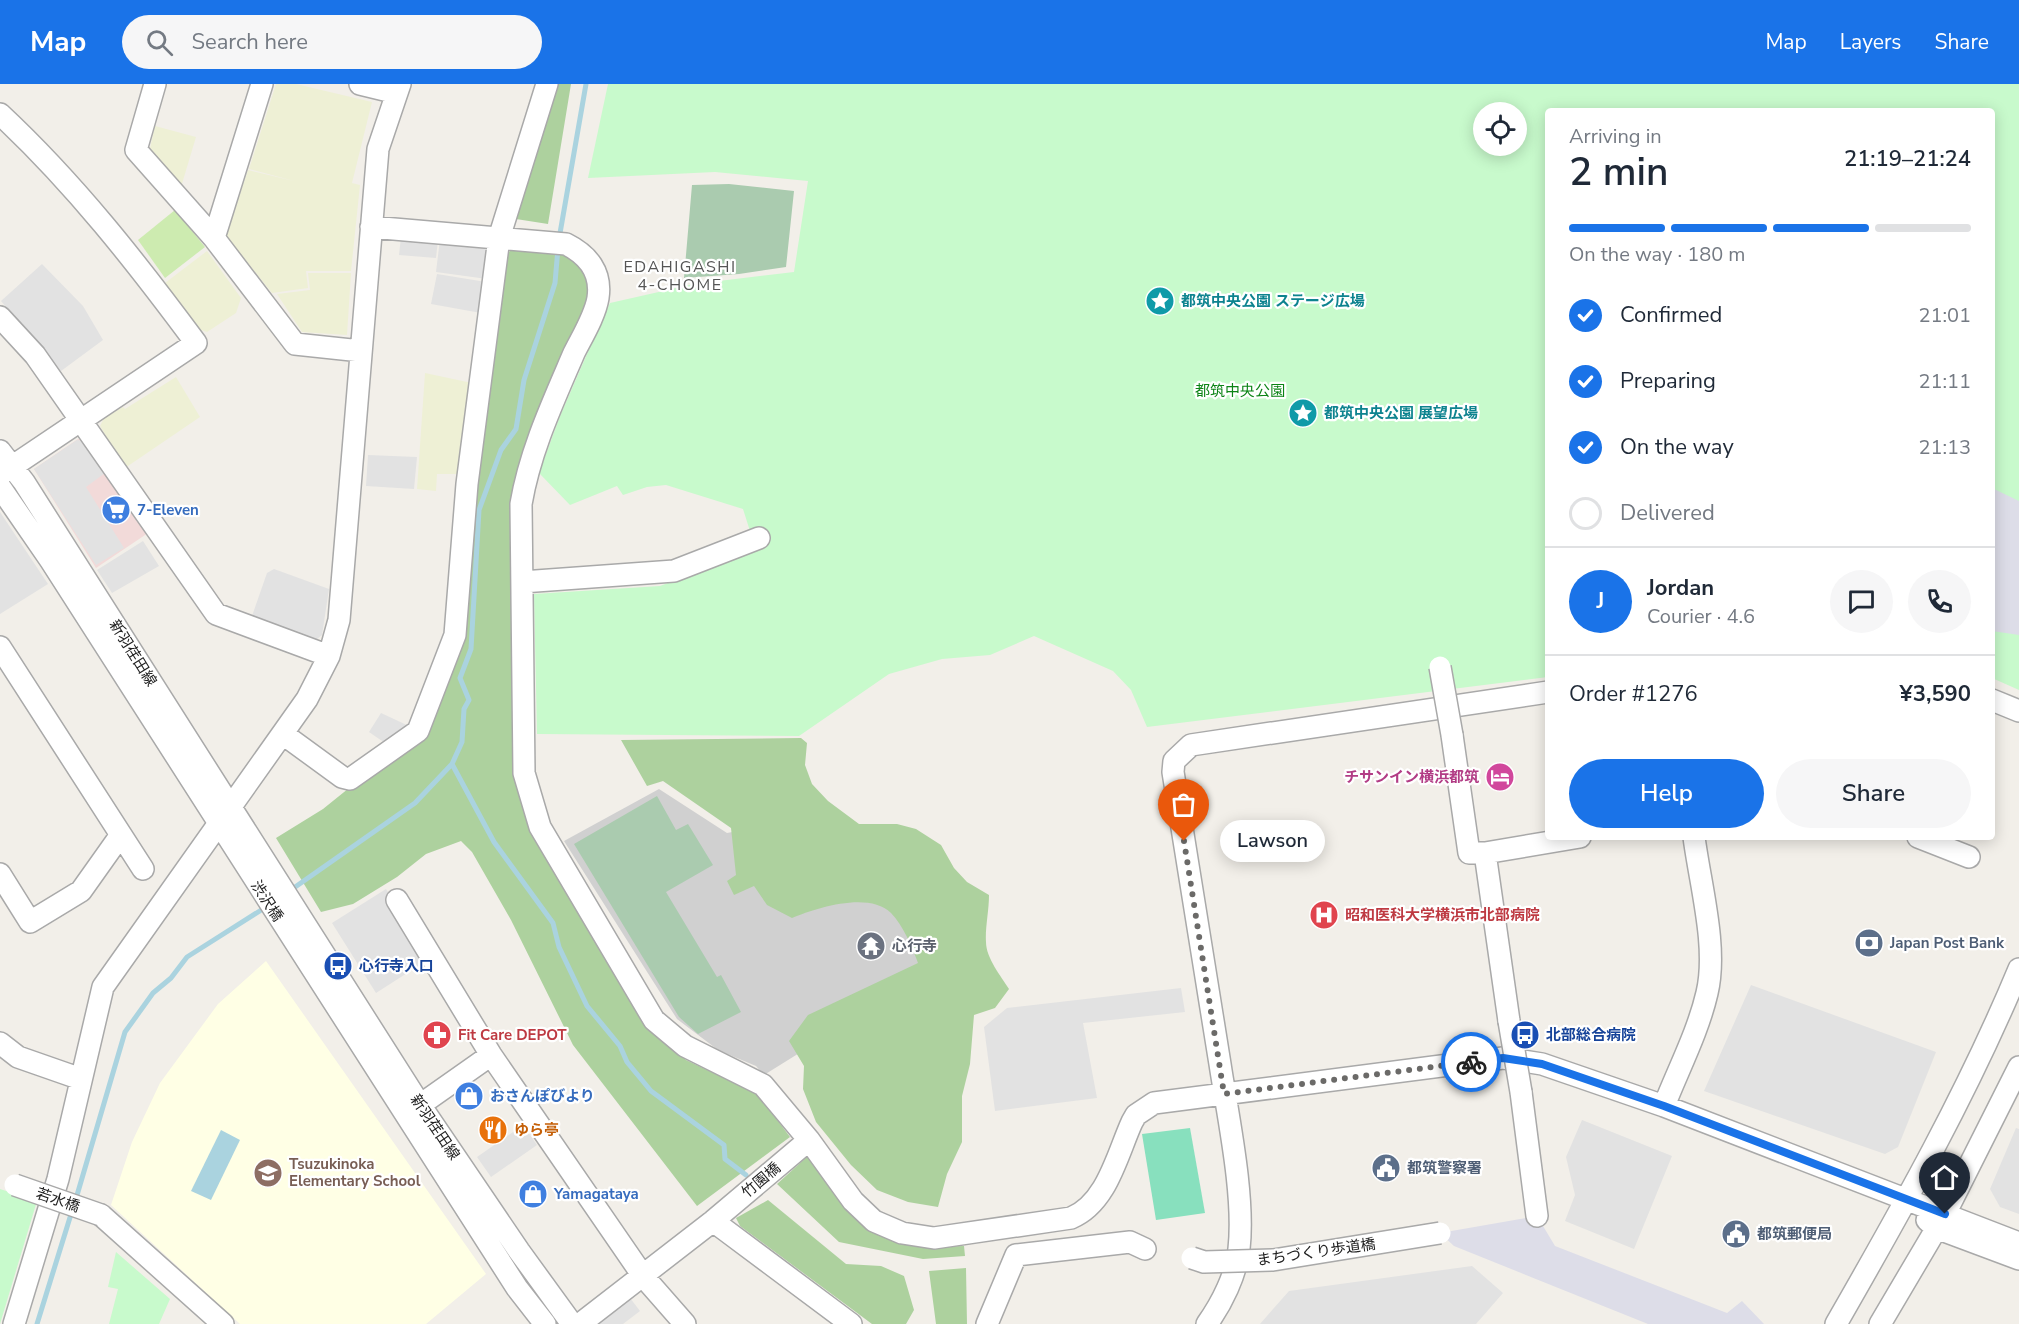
<!DOCTYPE html>
<html lang="en">
<head>
<meta charset="utf-8">
<style>
  body { margin:0; font-family:"Nunito Sans","Noto Sans JP",sans-serif; background:#f6f6f7; color:#1f2937; height:100vh; display:flex; flex-direction:column; font-size:22px; white-space:nowrap }
  * { box-sizing:border-box; margin:0 }
  p { font-size:20px; color:#747a83 }
  .icon { flex:none; width:33px; height:33px; fill:none; stroke:currentColor; stroke-width:2; stroke-linecap:round; stroke-linejoin:round }
  .map { position:relative; flex:1; overflow:hidden }
  .side { position:absolute; left:1545px; top:24px; width:450px; height:732px; display:flex; flex-direction:column; background:#fff; border-radius:6px; box-shadow:0 3px 15px #0003 }
  .side>* { flex:none }
  .buttons { position:absolute; left:1473px; top:18px; display:grid; gap:12px }
  .buttons a { display:grid; place-items:center; width:54px; height:54px; border-radius:50%; background:#fff; box-shadow:0 3px 15px #0003; font-size:30px }
  .pin { position:absolute; display:grid; place-items:center; width:51px; height:51px; color:#fff; margin:-62px -26px; border-radius:50% 50% 50% 0; rotate:-45deg; box-shadow:0 0 6px #0007 }
  .pin .icon { rotate:45deg }
  .courier { position:absolute; display:grid; place-items:center; width:60px; height:60px; margin:-30px; border:4px solid #1a73e8; border-radius:50%; background:#fff; color:#222; box-shadow:0 2px 8px #0007 }
  .bubble { position:absolute; height:42px; border-radius:21px; background:#fff; box-shadow:0 3px 15px #0003; font-size:20px; font-weight:600; line-height:42px; text-align:center }
  .summary em { font-style:normal; font-weight:600 }
  .summary div { display:flex; flex-direction:column-reverse }
  .summary { display:flex; align-items:center; justify-content:space-between; height:102px; padding:0 24px }
  h1 { font-size:39px; font-weight:600; line-height:45px }
  .bar { display:grid; grid-template-columns:repeat(4,1fr); gap:9px 6px; align-content:center; height:72px; padding:0 24px }
  .bar i { height:8px; border-radius:4px; background:#e0e1e3 }
  .bar .on { background:#1a73e8 }
  .bar p { grid-column:span 4 }
  .line { display:flex; align-items:center; gap:15px; padding:0 24px; border-top:2px solid #e0e1e3 }
  .line div { flex:1 }
  .round { display:grid; place-items:center; flex:none; width:63px; height:63px; border-radius:32px; background:#f6f6f7 }
  ol { padding:0 24px; list-style:none }
  li { display:flex; align-items:center; gap:18px; height:66px }
  li p { margin-inline-start:auto }
  li .icon { padding:6px; border-radius:50%; background:#1a73e8; color:#fff; stroke-width:4 }
  li:last-child { color:#747a83 }
  li i { width:33px; height:33px; border:3px solid #e0e1e3; border-radius:50% }
  .button { display:flex; gap:12px; margin-top:auto; padding:12px 24px }
  .button a { flex:1; height:69px; border-radius:36px; background:#1a73e8; color:#fff; font-size:24px; font-weight:600; line-height:69px; text-align:center }
  .button a+a { background:#f6f6f7; color:#1f2937 }
  header { display:flex; align-items:center; gap:36px; box-sizing:border-box; height:84px; padding:0 30px; background:#1a73e8; color:#fff }
  header strong { font-size:28px }
  nav { display:flex; gap:33px; margin-inline-start:auto; font-size:21px }
  .search { width:420px; height:54px; background:#f6f6f7; display:flex; align-items:center; gap:15px; box-sizing:border-box; padding:0 21px; border-radius:33px; color:#747a83; font-size:22px }
  .map>svg:first-child { display:block }
  .commercial { fill:#f2dad9 }
  .education { fill:#ffffe5 }
  .religious { fill:#d0d0d0 }
  .farmland { fill:#eef0d5 }
  .grass { fill:#cdebb0 }
  .forest { fill:#add19e }
  .cemetery { fill:#aacbaf }
  .park { fill:#c8facc; fill-rule:evenodd }
  .pitch { fill:#88e0be }
  .parking { fill:#e2e2e2 }
  .plaza { fill:#dddde8 }
  .water { fill:#aad3df }
  .lines { fill:none; stroke-linecap:round; stroke-linejoin:round }
  .stream { stroke:#aad3df; stroke-width:5 }
  .minor-casing { stroke:#a9a9a9; stroke-width:24 }
  .minor { stroke:#fff; stroke-width:21 }
  .minor-bridge-casing { stroke:#a9a9a9; stroke-width:24; stroke-linecap:butt }
  .minor-bridge { stroke:#fff; stroke-width:21 }
  .done { stroke:#6b6a68; stroke-width:6; stroke-dasharray:0 10.8 }
  .route { stroke:#1a73e8; stroke-width:8 }
  .labels { text-anchor:middle; stroke-width:4.5; stroke-linejoin:round; paint-order:stroke }
  .culture-label { font-size:15px; font-weight:bold; fill:#0d838f; stroke:#fff; text-anchor:start }
  .park-label { font-size:15px; fill:#0c8416; stroke:#fff }
  .shop-label { font-size:15px; font-weight:bold; fill:#366cbe; stroke:#fff; text-anchor:start }
  .street-label { font-size:15px; fill:#222; stroke:#fff }
  .hotel-label { font-size:15px; font-weight:bold; fill:#b23c85; stroke:#fff; text-anchor:end }
  .health-label { font-size:15px; font-weight:bold; fill:#be3a42; stroke:#fff; text-anchor:start }
  .service-label { font-size:15px; font-weight:bold; fill:#4e5e75; stroke:#fff; text-anchor:start }
  .worship-label { font-size:15px; font-weight:bold; fill:#5b616d; stroke:#fff; text-anchor:start }
  .transit-label { font-size:15px; font-weight:bold; fill:#164399; stroke:#fff; text-anchor:start }
  .food-label { font-size:15px; font-weight:bold; fill:#c56008; stroke:#fff; text-anchor:start }
  .education-label { font-size:15px; font-weight:bold; fill:#785e54; stroke:#fff; text-anchor:start }
  .neighbourhood-label { font-size:16px; letter-spacing:1.5px; fill:#555; stroke:#fff }
</style>
</head>
<body>
<header>
<strong>Map</strong>
<div class="search"><svg class="icon" aria-label="search" viewBox="0 0 24 24"><circle cx="10" cy="10" r="6"/><path d="M15 15l6 6"/></svg>Search here</div>
<nav><a>Map</a><a>Layers</a><a>Share</a></nav>
</header>
<div class="map">
<svg width="2019" height="1240" viewBox="0 0 2019 1240">
  <rect width="100%" height="100%" fill="#f2efe9"/>
  <!-- commercial -->
  <path class="commercial" d="M78,355L86,356L148,449L96,484L34,385Z"/>
  <!-- education -->
  <path class="education" d="M266,877L486,1190L426,1240H240L111,1121L132,1058L160,999L218,920Z"/>
  <!-- religious -->
  <path class="religious" d="M659,705L727,749L759,743L883,804L931,887L764,991L756,982L718,966L677,935L564,757Z"/>
  <!-- farmland -->
  <path class="farmland" d="M276,0H296L372,18L352,99L360,101L351,187H306L308,204L272,209L226,152L248,86L294,97L249,85Z
    M155,42L196,53L181,103L150,64Z
    M207,167L241,214L236,229L207,248L198,245L165,199Z
    M308,189H351L347,251L302,248L277,210L310,206Z
    M425,289L472,299L460,390H437L436,407L417,405Z
    M176,293L200,333L125,384L100,342L104,334L123,323L125,325Z"/>
  <!-- grass -->
  <path class="grass" d="M175,126L205,163L165,194L138,156Z"/>
  <!-- forest -->
  <path class="forest" d="M557,0H571L548,140L516,135Z
    M512,165C553,170 592,163 590,216L525,371L521,702L654,949L686,976L758,1010L790,1053L697,1122L573,961L511,836L472,768L461,757L426,770L397,793L353,820L321,828L276,754L323,725L359,696L405,665L462,565L472,441L504,173Z
    M801,654L807,659L805,681L812,700L828,717L859,740H897L916,745L941,761L954,784L967,798L989,811C989,827 985,844 986,858C986,874 1001,892 1009,905L995,924L974,931L970,980L962,1012V1058L947,1090L938,1123L908,1118L877,1106L851,1081L816,1038L803,1005L804,982L789,957L808,931L918,879C912,863 903,841 891,829C869,807 816,824 792,834L767,821L754,802L734,811L727,797L736,791L731,744L663,697L647,702L621,656Z
    M809,1071L880,1149L918,1163L964,1162L965,1172L923,1175L839,1158L777,1100Z
    M768,1116L846,1180L881,1182L904,1192L914,1226L906,1240H872L740,1142L736,1134Z
    M966,1184L967,1240H936L929,1187Z"/>
  <!-- cemetery -->
  <path class="cemetery" d="M729,100L794,107L786,183L739,190L684,194L692,101Z
    M657,712L676,746L688,740L713,781L666,808L717,893L721,891L741,928L698,950L679,933L574,760Z"/>
  <!-- park -->
  <path class="park" d="M608,0H2019V606L1992,594V27H1548V593L1147,643L1131,606L1113,587L1034,552L990,571L942,575L889,590L799,652L537,650L534,510L660,502L756,466L743,425L666,401L647,403L623,411L617,402L570,421L539,389L560,332L604,231L610,219L694,200L794,188L808,97L715,88L588,94ZM1484,28H1516V62H1484Z
    M0,1105L37,1117L0,1240Z
    M116,1168L170,1215L159,1240H109L118,1205L108,1203Z"/>
  <!-- pitch -->
  <path class="pitch" d="M1190,1044L1205,1129L1156,1136L1142,1050Z"/>
  <!-- parking -->
  <path class="parking" d="M401,153L438,156L436,174L399,171Z
    M440,155L487,162V195L436,188Z
    M42,180L83,222L103,256L61,287L1,217Z
    M437,190L486,198L481,229L431,220Z
    M77,356L84,357L105,389L86,403L124,464L96,481L34,385Z
    M368,371L417,373L414,405L366,402Z
    M0,428L48,500L0,530Z
    M143,457L159,482L112,509L97,486Z
    M274,485L329,505L322,551L316,556L252,532L267,489Z
    M381,629L411,643L385,659L369,648Z
    M386,805L429,875L376,909L332,839Z
    M1751,901L1936,968L1898,1063L1885,1070L1704,1007Z
    M1181,904L1185,928L1083,939L1097,1014L995,1027L984,943L1007,924Z
    M1582,1036L1672,1072L1634,1165L1565,1137L1575,1111L1566,1073Z
    M523,1041L537,1061L491,1093L477,1073Z
    M2016,1044L2019,1045V1130L2000,1123L1990,1105Z
    M1472,1182L1503,1209L1476,1240H1260L1289,1207Z
    M627,1210L640,1227L623,1240H596Z"/>
  <!-- plaza -->
  <path class="plaza" d="M1994,405L2019,417V551L1992,547Z
    M1537,1132L1555,1162L1727,1229L1742,1217L1764,1240H1648L1454,1162L1440,1149Z"/>
  <!-- water -->
  <path class="water" d="M221,1046L240,1056L211,1116L191,1107Z"/>
  <g class="lines">
    <!-- stream -->
    <path class="stream" d="M559,155L586,0
      M452,680L494,758L553,839L559,863L587,922L620,962L627,978L651,1007L724,1061L725,1075L746,1091
      M288,808L415,719L452,680L462,658L464,625L469,616L460,594L471,565L479,426L501,366L516,345L524,296L555,199L558,164
      M75,1118L125,948L153,909L171,894L187,873L266,823
      M37,1240L72,1127"/>
    <!-- minor casing -->
    <g class="minor-casing">
      <path id="minor" d="M155,0L136,66L214,154L295,260L361,267
        M360,0L397,9
        M0,30C74,99 136,178 196,259L1,390
        M371,143L566,160C588,171 602,188 598,214C595,232 582,253 574,269C553,318 530,367 521,420L524,689L540,743L654,936L685,962L763,1001L809,1056L853,1117L874,1137L902,1149L934,1154L1071,1134C1107,1119 1117,1071 1132,1038L1136,1031L1154,1019L1503,974L1542,980L1664,1022L2019,1159
        M214,154L262,0
        M0,233L35,271L216,530L329,572
        M0,367L24,398L420,1021L519,1167L572,1240
        M0,403L51,477L517,1204L545,1240
        M522,498L674,487L759,454
        M0,563L143,785
        M1992,616L2019,627
        M283,650L342,693L350,695L418,647L455,551L467,400L499,154L547,0
        M1452,651L1469,769H1485L1509,937
        M1918,753L1969,773
        M1485,769L1580,753
        M0,790L30,838L81,807L120,752
        M397,816L491,971L643,1192L685,1240
        M0,959L18,973L81,995
        M1521,1008L1537,1132
        M420,1021L491,971
        M1664,1022C1678,986 1698,948 1707,909C1718,863 1700,800 1694,753
        M101,1131L223,1240
        M1927,1136L1936,1144L2019,1175
        M713,1137L851,1240
        M14,1240L58,1095L103,903L307,615L329,572L339,536L378,65L400,0
        M580,1240L713,1137L809,1056
        M987,1240L1016,1171L1130,1158L1145,1165
        M1207,1240C1222,1219 1236,1191 1239,1165C1245,1112 1228,1033 1220,980C1204,882 1188,785 1173,688L1174,677L1191,661L1548,608
        M1836,1240C1902,1125 1968,1008 2019,885
        M1880,1240L1945,1130L2019,983"/>
    </g>
    <!-- minor -->
    <use href="#minor" class="minor"/>
    <!-- minor-bridge casing -->
    <g class="minor-bridge-casing">
      <path id="minor-bridge" d="M1440,583L1452,651
        M1509,937L1521,1008
        M15,1101L101,1131
        M1192,1174L1204,1178L1273,1176L1440,1149"/>
    </g>
    <!-- minor-bridge -->
    <use href="#minor-bridge" class="minor-bridge"/>
  </g>
  <g class="lines">
    <!-- done -->
    <path class="done" d="M1184,757L1224,1010L1471,978"/>
    <!-- route -->
    <path class="route" d="M1471,978L1503,974L1542,980L1664,1022L1945,1130"/>
  </g>
  <!-- icons -->
  <defs>
    <g id="sight-disc" transform="scale(1.5)"><circle r="9.5" fill="#0f9aa8" stroke="#fff"/><path d="M0-6L1.8-2.2L6-1.7L2.9 1.2L3.7 5.4L0 3.3L-3.7 5.4L-2.9 1.2L-6-1.7L-1.8-2.2Z" fill="#fff"/></g>
    <g id="supermarket-disc" transform="scale(1.5)"><circle r="9.5" fill="#3f7fe0" stroke="#fff"/><path d="M-6-5.5h2.5l.6 2H6L4.5 2H-2.5L-4.4-4H-6ZM-1.5 3.2a1.3 1.3 0 1 0 .1 0ZM3 3.2a1.3 1.3 0 1 0 .1 0Z" fill="#fff"/></g>
    <g id="hotel-disc" transform="scale(1.5)"><circle r="9.5" fill="#d1479c" stroke="#fff"/><path d="M-6-4.5h1.5V1H6V5H4.5V3h-9V5H-6ZM-4 0a1.8 1.8 0 1 1 3.6 0ZM.5 0V-2.5h3Q6-2.5 6 0Z" fill="#fff"/></g>
    <g id="hospital-disc" transform="scale(1.5)"><circle r="9.5" fill="#e0444e" stroke="#fff"/><path d="M-5-5h3v3.5h4V-5h3V5h-3V1.5h-4V5h-3Z" fill="#fff"/></g>
    <g id="bank-disc" transform="scale(1.5)"><circle r="9.5" fill="#5c6f8a" stroke="#fff"/><path d="M-6-4H6V4H-6ZM0-2.3a2.3 2.3 0 1 0 0 4.6a2.3 2.3 0 1 0 0-4.6Z" fill="#fff"/></g>
    <g id="temple-disc" transform="scale(1.5)"><circle r="9.5" fill="#6b7280" stroke="#fff"/><path d="M0-6L5-2H3V0L6.5 2.5H4V6H1.5V3h-3V6H-4V2.5H-6.5L-3 0V-2H-5Z" fill="#fff"/></g>
    <g id="bus-disc" transform="scale(1.5)"><circle r="9.5" fill="#1a4fb4" stroke="#fff"/><path d="M-5-6H5V4H4V6H2V4H-2V6H-4V4H-5ZM-3.5-4V0h7V-4ZM-3.5 1.2v1.5H-2V1.2ZM2 1.2v1.5H3.5V1.2Z" fill="#fff"/></g>
    <g id="pharmacy-disc" transform="scale(1.5)"><circle r="9.5" fill="#e0444e" stroke="#fff"/><path d="M-2-6h4v4h4v4h-4v4h-4v-4h-4v-4h4Z" fill="#fff"/></g>
    <g id="shop-disc" transform="scale(1.5)"><circle r="9.5" fill="#3f7fe0" stroke="#fff"/><path d="M-5-2.5h2.3a2.7 3.5 0 0 1 5.4 0H5L5.5 6h-11ZM-1.5-2.5h3a1.5 2.3 0 0 0-3 0Z" fill="#fff"/></g>
    <g id="restaurant-disc" transform="scale(1.5)"><circle r="9.5" fill="#e8710a" stroke="#fff"/><path d="M-5-6h1v4h1v-4h1v4h1v-4h1v5L-1.5 .5V6h-2V.5L-5-1ZM5-6V6H3V1.5H1.5Q1.5-4 5-6Z" fill="#fff"/></g>
    <g id="civic-disc" transform="scale(1.5)"><circle r="9.5" fill="#5c6f8a" stroke="#fff"/><path d="M-.6-6.5H3V-4.5H.6V-3L4-1V1h2V6H-6V1h2V-1L-.6-3ZM-1.2 2.5V6h2.4V2.5Z" fill="#fff"/></g>
    <g id="school-disc" transform="scale(1.5)"><circle r="9.5" fill="#8d6e63" stroke="#fff"/><path d="M0-5L7-2L0 1L-7-2ZM-4 1L0 2.5L4 1V4Q0 6-4 4Z" fill="#fff"/></g>
  </defs>
  <g fill-rule="evenodd">
    <use href="#sight-disc" x="1160" y="217"/>
    <use href="#sight-disc" x="1303" y="329"/>
    <use href="#supermarket-disc" x="116" y="426"/>
    <use href="#hotel-disc" x="1500" y="693"/>
    <use href="#hospital-disc" x="1324" y="831"/>
    <use href="#bank-disc" x="1869" y="859"/>
    <use href="#temple-disc" x="871" y="862"/>
    <use href="#bus-disc" x="338" y="882"/>
    <use href="#pharmacy-disc" x="437" y="951"/>
    <use href="#bus-disc" x="1525" y="951"/>
    <use href="#shop-disc" x="469" y="1012"/>
    <use href="#restaurant-disc" x="493" y="1046"/>
    <use href="#civic-disc" x="1386" y="1084"/>
    <use href="#school-disc" x="268" y="1089"/>
    <use href="#shop-disc" x="533" y="1110"/>
    <use href="#civic-disc" x="1736" y="1150"/>
  </g>
  <g class="labels">
    <!-- culture labels -->
    <g class="culture-label">
      <text x="1181" y="222">都筑中央公園 ステージ広場</text>
      <text x="1324" y="334">都筑中央公園 展望広場</text>
    </g>
    <!-- park labels -->
    <g class="park-label">
      <text x="1240" y="312">都筑中央公園</text>
    </g>
    <!-- shop labels -->
    <g class="shop-label">
      <text x="137" y="431">7-Eleven</text>
      <text x="490" y="1017">おさんぽびより</text>
      <text x="554" y="1115">Yamagataya</text>
    </g>
    <!-- street labels -->
    <g class="street-label">
      <text transform="translate(133 569) rotate(58)" y="5">新羽荏田線</text>
      <text transform="translate(267 817) rotate(57)" y="5">渋沢橋</text>
      <text transform="translate(435 1043) rotate(56)" y="5">新羽荏田線</text>
      <text transform="translate(761 1096) rotate(-40)" y="5">竹園橋</text>
      <text transform="translate(58 1116) rotate(19)" y="5">若水橋</text>
      <text transform="translate(1316 1168) rotate(-8)" y="5">まちづくり歩道橋</text>
    </g>
    <!-- hotel labels -->
    <g class="hotel-label">
      <text x="1479" y="698">チサンイン横浜都筑</text>
    </g>
    <!-- health labels -->
    <g class="health-label">
      <text x="1345" y="836">昭和医科大学横浜市北部病院</text>
      <text x="458" y="956">Fit Care DEPOT</text>
    </g>
    <!-- service labels -->
    <g class="service-label">
      <text x="1890" y="864">Japan Post Bank</text>
      <text x="1407" y="1089">都筑警察署</text>
      <text x="1757" y="1155">都筑郵便局</text>
    </g>
    <!-- worship labels -->
    <g class="worship-label">
      <text x="892" y="867">心行寺</text>
    </g>
    <!-- transit labels -->
    <g class="transit-label">
      <text x="359" y="887">心行寺入口</text>
      <text x="1546" y="956">北部総合病院</text>
    </g>
    <!-- food labels -->
    <g class="food-label">
      <text x="514" y="1051">ゆら亭</text>
    </g>
    <!-- education labels -->
    <g class="education-label">
      <text x="289" y="1085">Tsuzukinoka<tspan x="289" dy="17">Elementary School</tspan></text>
    </g>
    <!-- neighbourhood labels -->
    <g class="neighbourhood-label">
      <text x="680" y="188">EDAHIGASHI<tspan x="680" dy="18">4-CHOME</tspan></text>
    </g>
  </g>
</svg>
<div class="buttons">
<a><svg class="icon" aria-label="locate" viewBox="0 0 24 24"><circle cx="12" cy="12" r="6"/><path d="M12 2v4M12 18v4M2 12h4M18 12h4"/></svg></a>
</div>
<div class="pin" style="left:1184px;top:757px;background:#ea580c"><svg class="icon" aria-label="bag" viewBox="0 0 24 24"><path d="M5 8h14l-1 12H6zM9 8a3 3 0 0 1 6 0"/></svg></div>
<div class="pin" style="left:1945px;top:1130px;background:#1f2937"><svg class="icon" aria-label="home" viewBox="0 0 24 24"><path d="M3 11l9-7 9 7M6 9v11h12V9"/></svg></div>
<div class="courier" style="left:1471px;top:978px"><svg class="icon" aria-label="bike" viewBox="0 0 24 24"><circle cx="6" cy="16" r="4"/><circle cx="18" cy="16" r="4"/><path d="M6 16l4-8h5l3 8M10 8l3 8H6M13 5h3"/></svg></div>
<div class="bubble" style="left:1220px;top:736px;width:105px">Lawson</div>
<section class="side">
<div class="summary"><div><h1>2 min</h1><p>Arriving in</p></div><em>21:19–21:24</em></div>
<div class="bar"><i class="on"></i><i class="on"></i><i class="on"></i><i></i><p>On the way · 180 m</p></div>
<ol>
<li><svg class="icon" aria-label="check" viewBox="0 0 24 24"><path d="M5 12l5 5 9-10"/></svg>Confirmed<p>21:01</p></li>
<li><svg class="icon" aria-label="check" viewBox="0 0 24 24"><path d="M5 12l5 5 9-10"/></svg>Preparing<p>21:11</p></li>
<li><svg class="icon" aria-label="check" viewBox="0 0 24 24"><path d="M5 12l5 5 9-10"/></svg>On the way<p>21:13</p></li>
<li><i></i>Delivered</li>
</ol>
<div class="line" style="height:108px"><b class="round" style="background:#1a73e8;color:#fff">J</b><div><b>Jordan</b><p>Courier · 4.6</p></div><a class="round"><svg class="icon" aria-label="chat" viewBox="0 0 24 24"><path d="M4 5h16v11H9l-5 4z"/></svg></a><a class="round"><svg class="icon" aria-label="phone" viewBox="0 0 24 24"><path d="M5 4h4l2 5-3 2q2 4 5 5l2-3 5 2v4C11 20 4 13 5 4z"/></svg></a></div>
<div class="line" style="height:78px"><div>Order #1276</div><b>¥3,590</b></div>
<div class="button"><a>Help</a><a>Share</a></div>
</section>
</div>
</body>
</html>
